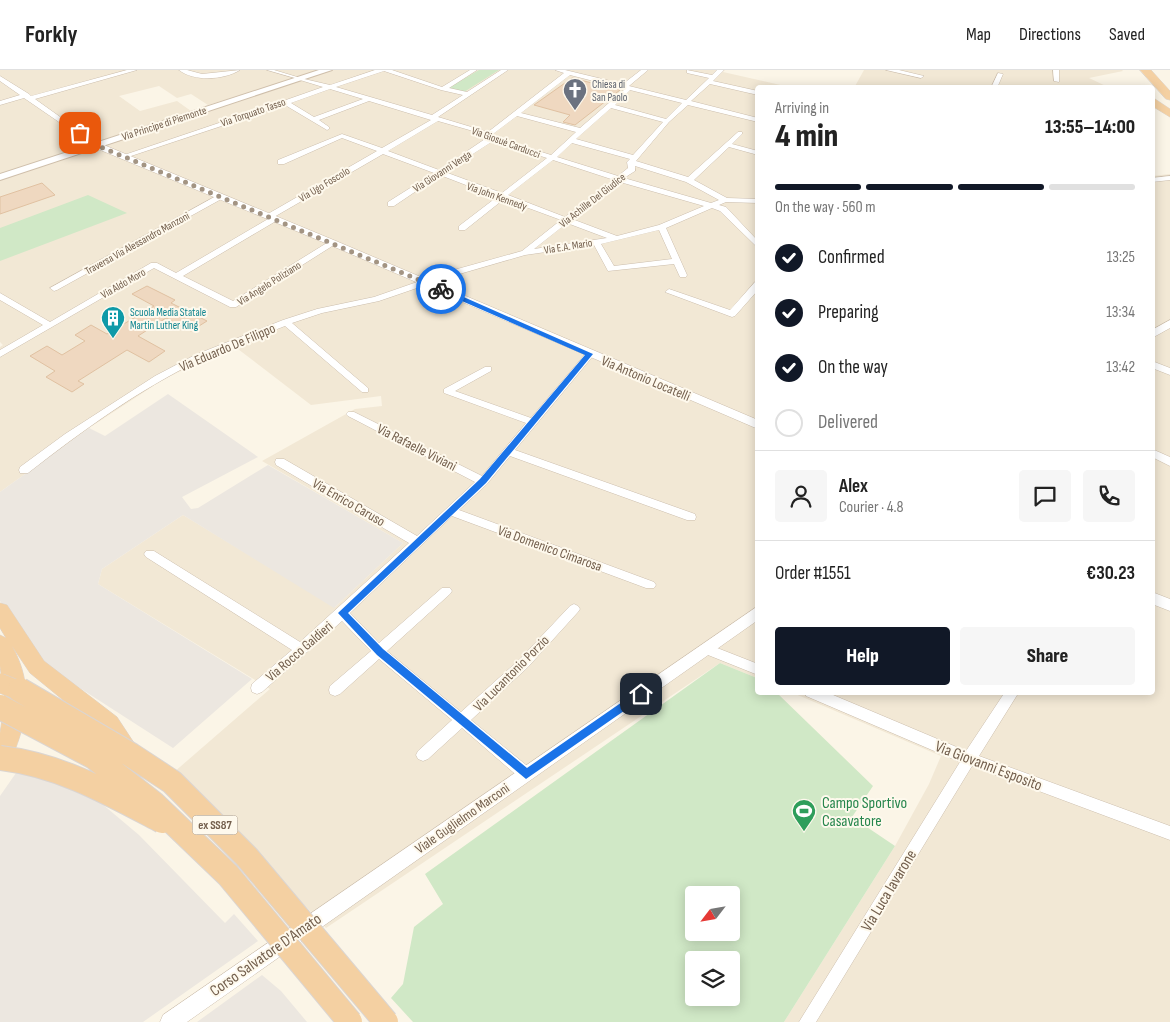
<!DOCTYPE html>
<html lang="en">
<head>
<meta charset="utf-8">
<style>
  body { margin:0; font-family:"Sofia Sans Condensed",sans-serif; background:#f6f6f6; color:#222; height:100vh; display:flex; flex-direction:column; font-size:19px; white-space:nowrap }
  * { box-sizing:border-box; margin:0 }
  p { font-size:16px; color:#767676 }
  .icon { flex:none; width:28px; height:28px; fill:none; stroke:currentColor; stroke-width:2; stroke-linecap:round; stroke-linejoin:round }
  .map { position:relative; flex:1; overflow:hidden }
  .sheet { position:absolute; left:755px; top:15px; width:400px; height:610px; display:flex; flex-direction:column; background:#fff; border-radius:5px; box-shadow:0 2px 12px #0003 }
  .sheet>* { flex:none }
  .needle { width:32px; rotate:239deg }
  .controls { position:absolute; left:685px; top:816px; display:grid; gap:10px }
  .controls a { display:grid; place-items:center; width:55px; height:55px; border-radius:5px; background:#fff; box-shadow:0 2px 12px #0003; font-size:25px }
  .pin { position:absolute; display:grid; place-items:center; width:42px; height:42px; color:#fff; margin:-21px; border-radius:10px; box-shadow:0 2px 8px #0006 }
  .courier { position:absolute; display:grid; place-items:center; width:50px; height:50px; margin:-25px; border:4px solid #1a73e8; border-radius:50%; background:#fff; color:#222; box-shadow:0 1px 6px #0007 }
  .overview em { font-style:normal; font-weight:800 }
  .overview div { display:flex; flex-direction:column-reverse }
  .overview { display:flex; align-items:center; justify-content:space-between; height:85px; padding:0 20px }
  h1 { font-size:32px; font-weight:800; line-height:38px }
  .bar { display:grid; grid-template-columns:repeat(4,1fr); gap:8px 5px; align-content:center; height:60px; padding:0 20px }
  .bar i { height:6px; border-radius:4px; background:#e0e0e0 }
  .bar .selected { background:#111827 }
  .bar p { grid-column:span 4 }
  .line { display:flex; align-items:center; gap:12px; padding:0 20px; border-top:1px solid #e0e0e0 }
  .line div { flex:1 }
  .round { display:grid; place-items:center; flex:none; width:52px; height:52px; border-radius:5px; background:#f6f6f6 }
  ol { padding:0 20px; list-style:none }
  li { display:flex; align-items:center; gap:15px; height:55px }
  li p { margin-inline-start:auto }
  li .icon { padding:5px; border-radius:50%; background:#111827; color:#fff; stroke-width:4 }
  li:last-child { color:#767676 }
  li i { width:28px; height:28px; border:2px solid #e0e0e0; border-radius:50% }
  .primary-button { display:flex; gap:10px; margin-top:auto; padding:10px 20px }
  .primary-button a { flex:1; height:58px; border-radius:5px; background:#111827; color:#fff; font-size:20px; font-weight:800; line-height:58px; text-align:center }
  .primary-button a+a { background:#f6f6f6; color:#222 }
  header { display:flex; align-items:center; gap:30px; box-sizing:border-box; height:70px; padding:0 25px; background:#fff; border-bottom:1px solid #e0e0e0 }
  header strong { font-size:24px }
  nav { display:flex; gap:28px; margin-inline-start:auto; font-size:18px }
  .map>svg:first-child { display:block }
  .residential { fill:#f2e8d5 }
  .industrial { fill:#ece7e0 }
  .green { fill:#d0e8c6; fill-rule:evenodd }
  .building { fill:#efd8c0; stroke:#e0c1a1 }
  .lines { fill:none; stroke-linecap:round; stroke-linejoin:round }
  .pedestrian-casing { stroke:#ccbead; stroke-width:1 }
  .minor-casing { stroke:#ccbead; stroke-width:1 }
  .tertiary-casing { stroke:#ccbead; stroke-width:1 }
  .secondary-casing { stroke:#cfbfab; stroke-width:2 }
  .trunk-casing { stroke:#dbd5d1; stroke-width:1 }
  .pedestrian { fill:#fff; fill-rule:evenodd }
  .minor { fill:#fff; fill-rule:evenodd }
  .tertiary { fill:#fff; fill-rule:evenodd }
  .secondary { fill:#fff; fill-rule:evenodd }
  .trunk { fill:#f4d0a2; fill-rule:evenodd }
  .trunk-bridge-far1-casing { stroke:#dbd5d1; stroke-width:20; stroke-linecap:butt }
  .trunk-bridge-casing { stroke:#dbd5d1; stroke-width:26; stroke-linecap:butt }
  .trunk-bridge-far1 { stroke:#f4d0a2; stroke-width:19 }
  .trunk-bridge { stroke:#f4d0a2; stroke-width:24 }
  .route { fill:#1a73e8 }
  .done { stroke:#a39483; stroke-width:5; stroke-dasharray:0 9 }
  .labels { text-anchor:middle; stroke-width:4; stroke-linejoin:round; paint-order:stroke }
  .far-worship-label { font-size:11px; fill:#5b616d; stroke:#fef9ed; text-anchor:start }
  .far-street-label { font-size:11px; fill:#735f4d; stroke:#fef9ed }
  .far-culture-label { font-size:11px; fill:#0d838f; stroke:#fef9ed; text-anchor:start }
  .shield { fill:#fef9ed; stroke:#9d8d7d; stroke-width:1 }
  .shield-label { font-size:12px; font-weight:bold; fill:#735f4d }
  .street-label { font-size:14px; fill:#735f4d; stroke:#fef9ed }
  .near-street-label { font-size:16px; fill:#735f4d; stroke:#fef9ed }
  .near-leisure-label { font-size:16px; fill:#27864d; stroke:#fef9ed; text-anchor:start }
</style>
</head>
<body>
<header>
<strong>Forkly</strong>
<nav><a>Map</a><a>Directions</a><a>Saved</a></nav>
</header>
<div class="map">
<svg width="1170" height="952" viewBox="0 0 1170 952">
  <rect width="100%" height="100%" fill="#fbf5e7"/>
  <!-- residential -->
  <path class="residential" d="M0,0H321L208,35L191,24L177,28L159,16L119,26L140,41L177,31L191,41L0,104Z
    M331,0H725L723,2L789,17L758,18L757,608L720,593L326,858L276,805L173,703L270,619L98,514L102,499L183,445L335,537L403,473L262,391L355,339L382,336L381,326L311,335L234,276L164,309L89,358L0,422V277L3,275L0,272V110Z
    M864,0H1122L1123,1L1089,8L1108,17L854,18Z
    M1170,104V952H784L895,776L929,714L941,686L793,623L1152,622V106Z"/>
  <!-- industrial -->
  <path class="industrial" d="M168,324L258,387L182,427L191,439L198,438L268,395L403,473L334,538L183,445L102,499L98,514L252,609L173,678L44,595L0,531V422L89,358L105,366Z
    M16,703L43,708L101,733L139,765L225,853L234,844L258,871L143,952H0V726Z
    M262,905L281,921L307,952H197Z"/>
  <!-- green -->
  <path class="green" d="M479,0H499L464,22L448,18Z
    M88,125L127,143L0,191V158Z
    M720,593L757,608L758,622L777,623L873,716L852,747L895,776L784,952H413L391,928L403,914L414,857L443,834L425,804ZM694,825H731V862H694ZM694,890H731V928H694Z"/>
  <!-- building -->
  <path class="building" d="M572,8L620,20L575,55L563,52L570,45L534,35Z
    M42,113L55,125L0,144V127Z
    M147,216L175,230L171,233L207,251L191,261L166,248L138,266L165,281L149,292L127,280L78,311L84,314L72,322L46,307L55,301L30,286L47,276L62,285L85,271L75,265L91,255L107,264L154,236L132,224Z"/>
  <g class="lines">
    <!-- pedestrian casing -->
    <g class="pedestrian-casing">
      <path id="pedestrian" d="M267,0H274L304,9L302,10Z"/>
    </g>
    <!-- minor casing -->
    <g class="minor-casing">
      <path id="minor" d="M127,0H137L35,29L98,74V76H94L24,28L0,35V31L20,25L0,11V6L29,24L31,26Z
        M179,0H187L202,4L240,0C224,10 194,12 179,0Z
        M375,0H392L442,17L470,0H477L449,18L467,22L501,0H508L438,47L488,62L564,3L555,0H565L623,14L641,0H648L629,16L686,30L709,8L687,3V0L712,5L717,0H724L713,11L758,21V25L710,14L691,31L758,48V52L688,35L669,52L636,91L688,107L738,62H742V64L732,74L758,81V85L729,77L694,110L727,128L758,129V133L726,132L719,135L726,137L758,171V178L720,141L712,138L666,158L687,205L686,207H680L674,194L608,201L594,175L525,185L449,207L379,231L322,243L292,253L368,318V322H362L285,256C257,267 227,277 200,290C138,320 82,361 28,403H20L19,400L20,397L65,364L155,306L195,285L283,250L317,239L374,227L443,203L522,181L561,150L504,129L465,160H459V156L497,127L440,105L394,136H388V132L434,103L383,84L274,147L277,149L276,151L183,206L233,231L330,171L337,173L236,237H230L154,198L0,287V280L43,255L0,230V223L50,252L151,193H157L176,203L268,149L265,147L266,145L377,81L342,68L284,94H278V90L342,64L382,78L431,50L369,31L319,50L329,57V59L327,60L285,35L128,87H124V85L281,32L282,30H286L323,17L300,10V8L330,15ZM384,1L441,20L463,25L432,45L336,17ZM570,5L625,19L580,58L521,43ZM330,19L363,29L314,47L291,33ZM630,20L682,33L666,49L615,35ZM611,38L663,52L633,85L576,69ZM517,46L576,62L551,85L494,67L493,64ZM438,51L487,65L488,67L439,100L388,81ZM493,71L547,88L502,123L445,102ZM572,73L630,89L627,92L628,98L618,106L557,87ZM553,90L614,110L565,147L508,125ZM635,96L686,112L719,130L711,133L624,108L635,101ZM620,112L704,136L659,155L617,166L572,149ZM567,153L607,168L534,179ZM659,160L672,189L614,196L601,174Z
        M886,0H899L924,6L921,8Z
        M1053,0H1059V12L1054,11Z
        M998,3L1003,4L997,18H991Z
        M1170,106V110L1152,112V108Z
        M218,125L225,127L57,220L54,221L50,218Z
        M755,212H758V220L735,246L732,247L665,222L669,219L672,220L730,240Z
        M590,281L595,284L593,286L515,380L695,444L696,447L695,450H687L510,386L487,414L459,440L654,512L656,515L654,518H646L452,446L350,543L379,573L442,518H450L452,521L450,524L387,581L461,642L520,589L570,536L574,534L578,536L580,539L578,542L528,597L471,650L531,699L533,704L531,709L526,710L521,709L462,658L428,689L423,691L418,689L416,685L418,681L452,650L379,589L340,624L335,626L330,624L329,620L330,616L371,581L342,551L262,622L257,624L252,622L251,618L252,614L292,580L146,487L144,484L146,481H154L300,572L409,473L276,395L275,392L276,389H284L417,466L475,412L348,346L346,344L348,342H354L482,406L526,353L444,323V319L485,297H491V301L455,321L531,348L587,282Z
        M1152,291L1170,298V305L1152,298Z
        M1152,379L1170,387V396L1152,387Z
        M707,574L758,594V605L703,583L701,579L703,575Z
        M805,622H826L966,681L1005,622H1019L979,686L1170,756V770L972,696L816,952H799L960,692L806,626Z"/>
    </g>
    <!-- tertiary casing -->
    <g class="tertiary-casing">
      <path id="tertiary" d="M93,73H99L336,171L758,350V359L330,175L93,77Z
        M1170,250V258L1152,268V260Z
        M1152,522L1170,529V541L1152,534Z
        M758,536V550L187,952H160L163,945Z"/>
    </g>
    <!-- secondary casing -->
    <g class="secondary-casing">
      <path id="secondary" d="M319,0H332L0,110V104Z"/>
    </g>
    <!-- trunk casing -->
    <g class="trunk-casing">
      <path id="trunk" d="M1140,0H1151L1170,21V30L1166,29Z
        M1152,27L1170,39V47L1152,36Z
        M0,533L7,535L44,591L117,647L140,682L137,689L129,692L121,689L101,661L30,603L12,576C35,616 27,656 8,696L0,700V663L5,631L0,596V565L6,568L0,558Z"/>
    </g>
    <!-- pedestrian -->
    <use href="#pedestrian" class="pedestrian"/>
    <!-- minor -->
    <use href="#minor" class="minor"/>
    <!-- tertiary -->
    <use href="#tertiary" class="tertiary"/>
    <!-- secondary -->
    <use href="#secondary" class="secondary"/>
    <!-- trunk -->
    <use href="#trunk" class="trunk"/>
    <!-- trunk-bridge-far1 casing -->
    <g class="trunk-bridge-far1-casing">
      <path id="trunk-bridge-far1" d="M0,613L23,622"/>
    </g>
    <!-- trunk-bridge casing -->
    <g class="trunk-bridge-casing">
      <path id="trunk-bridge" d="M20,620L131,685L172,712L247,787L386,952
        M0,637L94,687L153,733L228,805L350,952
        M0,688C60,695 109,723 162,751"/>
    </g>
    <!-- trunk-bridge-far1 -->
    <use href="#trunk-bridge-far1" class="trunk-bridge-far1"/>
    <!-- trunk-bridge -->
    <use href="#trunk-bridge" class="trunk-bridge"/>
  </g>
  <!-- route -->
  <path class="route" d="M441,217L593,284L486,413L348,543L383,579L527,698L638,621H644V627L526,709L377,585L338,543L480,409L585,285L439,221Z"/>
  <g class="lines">
    <!-- done -->
    <path class="done" d="M80,63L96,75L441,219"/>
  </g>
  <!-- icons -->
  <defs>
    <g id="church-pin" transform="scale(1.25)"><path d="M0 17L-7.5 6A9.5 9.5 0 1 1 7.5 6Z" fill="#6b7280" stroke="#fef9ed"/><path d="M-1.2-6h2.4v3.5h3.3v2.4h-3.3V6h-2.4V-.1h-3.3v-2.4h3.3Z" fill="#fff"/></g>
    <g id="building-pin" transform="scale(1.25)"><path d="M0 17L-7.5 6A9.5 9.5 0 1 1 7.5 6Z" fill="#0f9aa8" stroke="#fef9ed"/><path d="M-4-6H4V6H1V3H-1V6H-4ZM-2.5-4.3h1.7v1.8h-1.7ZM.8-4.3h1.7v1.8H.8ZM-2.5-1h1.7V.8h-1.7ZM.8-1h1.7V.8H.8Z" fill="#fff"/></g>
    <g id="stadium-pin" transform="scale(1.25)"><path d="M0 17L-7.5 6A9.5 9.5 0 1 1 7.5 6Z" fill="#2e9e5b" stroke="#fef9ed"/><path d="M0-5a6.5 5 0 1 0 0 10a6.5 5 0 1 0 0-10ZM-3.5-1.8h7v3.6h-7Z" fill="#fff"/></g>
  </defs>
  <g fill-rule="evenodd">
    <use href="#church-pin" x="575" y="20"/>
    <use href="#building-pin" x="113" y="248"/>
    <use href="#stadium-pin" x="804" y="741"/>
  </g>
  <g class="labels">
    <!-- far-worship labels -->
    <g class="far-worship-label">
      <text x="592" y="18">Chiesa di<tspan x="592" dy="13">San Paolo</tspan></text>
    </g>
    <!-- far-street labels -->
    <g class="far-street-label">
      <text transform="translate(253 42) rotate(-19)" y="4">Via Torquato Tasso</text>
      <text transform="translate(164 53) rotate(-18)" y="4">Via Principe di Piemonte</text>
      <text transform="translate(506 72) rotate(20)" y="4">Via Giosuè Carducci</text>
      <text transform="translate(442 101) rotate(-33)" y="4">Via Giovanni Verga</text>
      <text transform="translate(324 114) rotate(-31)" y="4">Via Ugo Foscolo</text>
      <text transform="translate(497 126) rotate(20)" y="4">Via John Kennedy</text>
      <text transform="translate(592 130) rotate(-38)" y="4">Via Achille Del Giudice</text>
      <text transform="translate(137 173) rotate(-29)" y="4">Traversa Via Alessandro Manzoni</text>
      <text transform="translate(568 176) rotate(-9)" y="4">Via E.A. Mario</text>
      <text transform="translate(123 213) rotate(-30)" y="4">Via Aldo Moro</text>
      <text transform="translate(269 213) rotate(-32)" y="4">Via Angelo Poliziano</text>
    </g>
    <!-- far-culture labels -->
    <g class="far-culture-label">
      <text x="130" y="246">Scuola Media Statale<tspan x="130" dy="13">Martin Luther King</tspan></text>
    </g>
    <!-- shield labels -->
    <rect class="shield" x="192.5" y="745.5" width="45" height="19" rx="4"/>
    <g class="shield-label">
      <text x="215" y="759">ex SS87</text>
    </g>
    <!-- street labels -->
    <g class="street-label">
      <text transform="translate(227 277) rotate(-23)" y="5">Via Eduardo De Filippo</text>
      <text transform="translate(646 308) rotate(23)" y="5">Via Antonio Locatelli</text>
      <text transform="translate(417 377) rotate(27)" y="5">Via Rafaelle Viviani</text>
      <text transform="translate(349 432) rotate(30)" y="5">Via Enrico Caruso</text>
      <text transform="translate(550 478) rotate(20)" y="5">Via Domenico Cimarosa</text>
      <text transform="translate(299 581) rotate(-41)" y="5">Via Rocco Galdieri</text>
      <text transform="translate(511 603) rotate(-45)" y="5">Via Lucantonio Porzio</text>
      <text transform="translate(462 748) rotate(-35)" y="5">Viale Guglielmo Marconi</text>
    </g>
    <!-- near-street labels -->
    <g class="near-street-label">
      <text transform="translate(989 695) rotate(21)" y="6">Via Giovanni Esposito</text>
      <text transform="translate(888 820) rotate(-59)" y="6">Via Luca Iavarone</text>
      <text transform="translate(265 884) rotate(-35)" y="6">Corso Salvatore D'Amato</text>
    </g>
    <!-- near-leisure labels -->
    <g class="near-leisure-label">
      <text x="822" y="738">Campo Sportivo<tspan x="822" dy="18">Casavatore</tspan></text>
    </g>
  </g>
</svg>
<div class="controls">
<a><svg class="needle" viewBox="-14 -14 28 28"><path d="M0-13l5 13h-10z" fill="#e53935"/><path d="M0 13l5-13h-10z" fill="#767676"/></svg></a>
<a><svg class="icon" aria-label="layers" viewBox="0 0 24 24"><path d="M12 4l9 5-9 5-9-5zM3 14l9 5 9-5"/></svg></a>
</div>
<div class="pin" style="left:80px;top:63px;background:#ea580c"><svg class="icon" aria-label="bag" viewBox="0 0 24 24"><path d="M5 8h14l-1 12H6zM9 8a3 3 0 0 1 6 0"/></svg></div>
<div class="pin" style="left:641px;top:624px;background:#1f2937"><svg class="icon" aria-label="home" viewBox="0 0 24 24"><path d="M3 11l9-7 9 7M6 9v11h12V9"/></svg></div>
<div class="courier" style="left:441px;top:219px"><svg class="icon" aria-label="bike" viewBox="0 0 24 24"><circle cx="6" cy="16" r="4"/><circle cx="18" cy="16" r="4"/><path d="M6 16l4-8h5l3 8M10 8l3 8H6M13 5h3"/></svg></div>
<section class="sheet">
<div class="overview"><div><h1>4 min</h1><p>Arriving in</p></div><em>13:55–14:00</em></div>
<div class="bar"><i class="selected"></i><i class="selected"></i><i class="selected"></i><i></i><p>On the way · 560 m</p></div>
<ol>
<li><svg class="icon" aria-label="check" viewBox="0 0 24 24"><path d="M5 12l5 5 9-10"/></svg>Confirmed<p>13:25</p></li>
<li><svg class="icon" aria-label="check" viewBox="0 0 24 24"><path d="M5 12l5 5 9-10"/></svg>Preparing<p>13:34</p></li>
<li><svg class="icon" aria-label="check" viewBox="0 0 24 24"><path d="M5 12l5 5 9-10"/></svg>On the way<p>13:42</p></li>
<li><i></i>Delivered</li>
</ol>
<div class="line" style="height:90px"><a class="round"><svg class="icon" aria-label="person" viewBox="0 0 24 24"><circle cx="12" cy="8" r="4"/><path d="M4 21q1-7 8-7t8 7"/></svg></a><div><b>Alex</b><p>Courier · 4.8</p></div><a class="round"><svg class="icon" aria-label="chat" viewBox="0 0 24 24"><path d="M4 5h16v11H9l-5 4z"/></svg></a><a class="round"><svg class="icon" aria-label="phone" viewBox="0 0 24 24"><path d="M5 4h4l2 5-3 2q2 4 5 5l2-3 5 2v4C11 20 4 13 5 4z"/></svg></a></div>
<div class="line" style="height:65px"><div>Order #1551</div><b>€30.23</b></div>
<div class="primary-button"><a>Help</a><a>Share</a></div>
</section>
</div>
</body>
</html>
